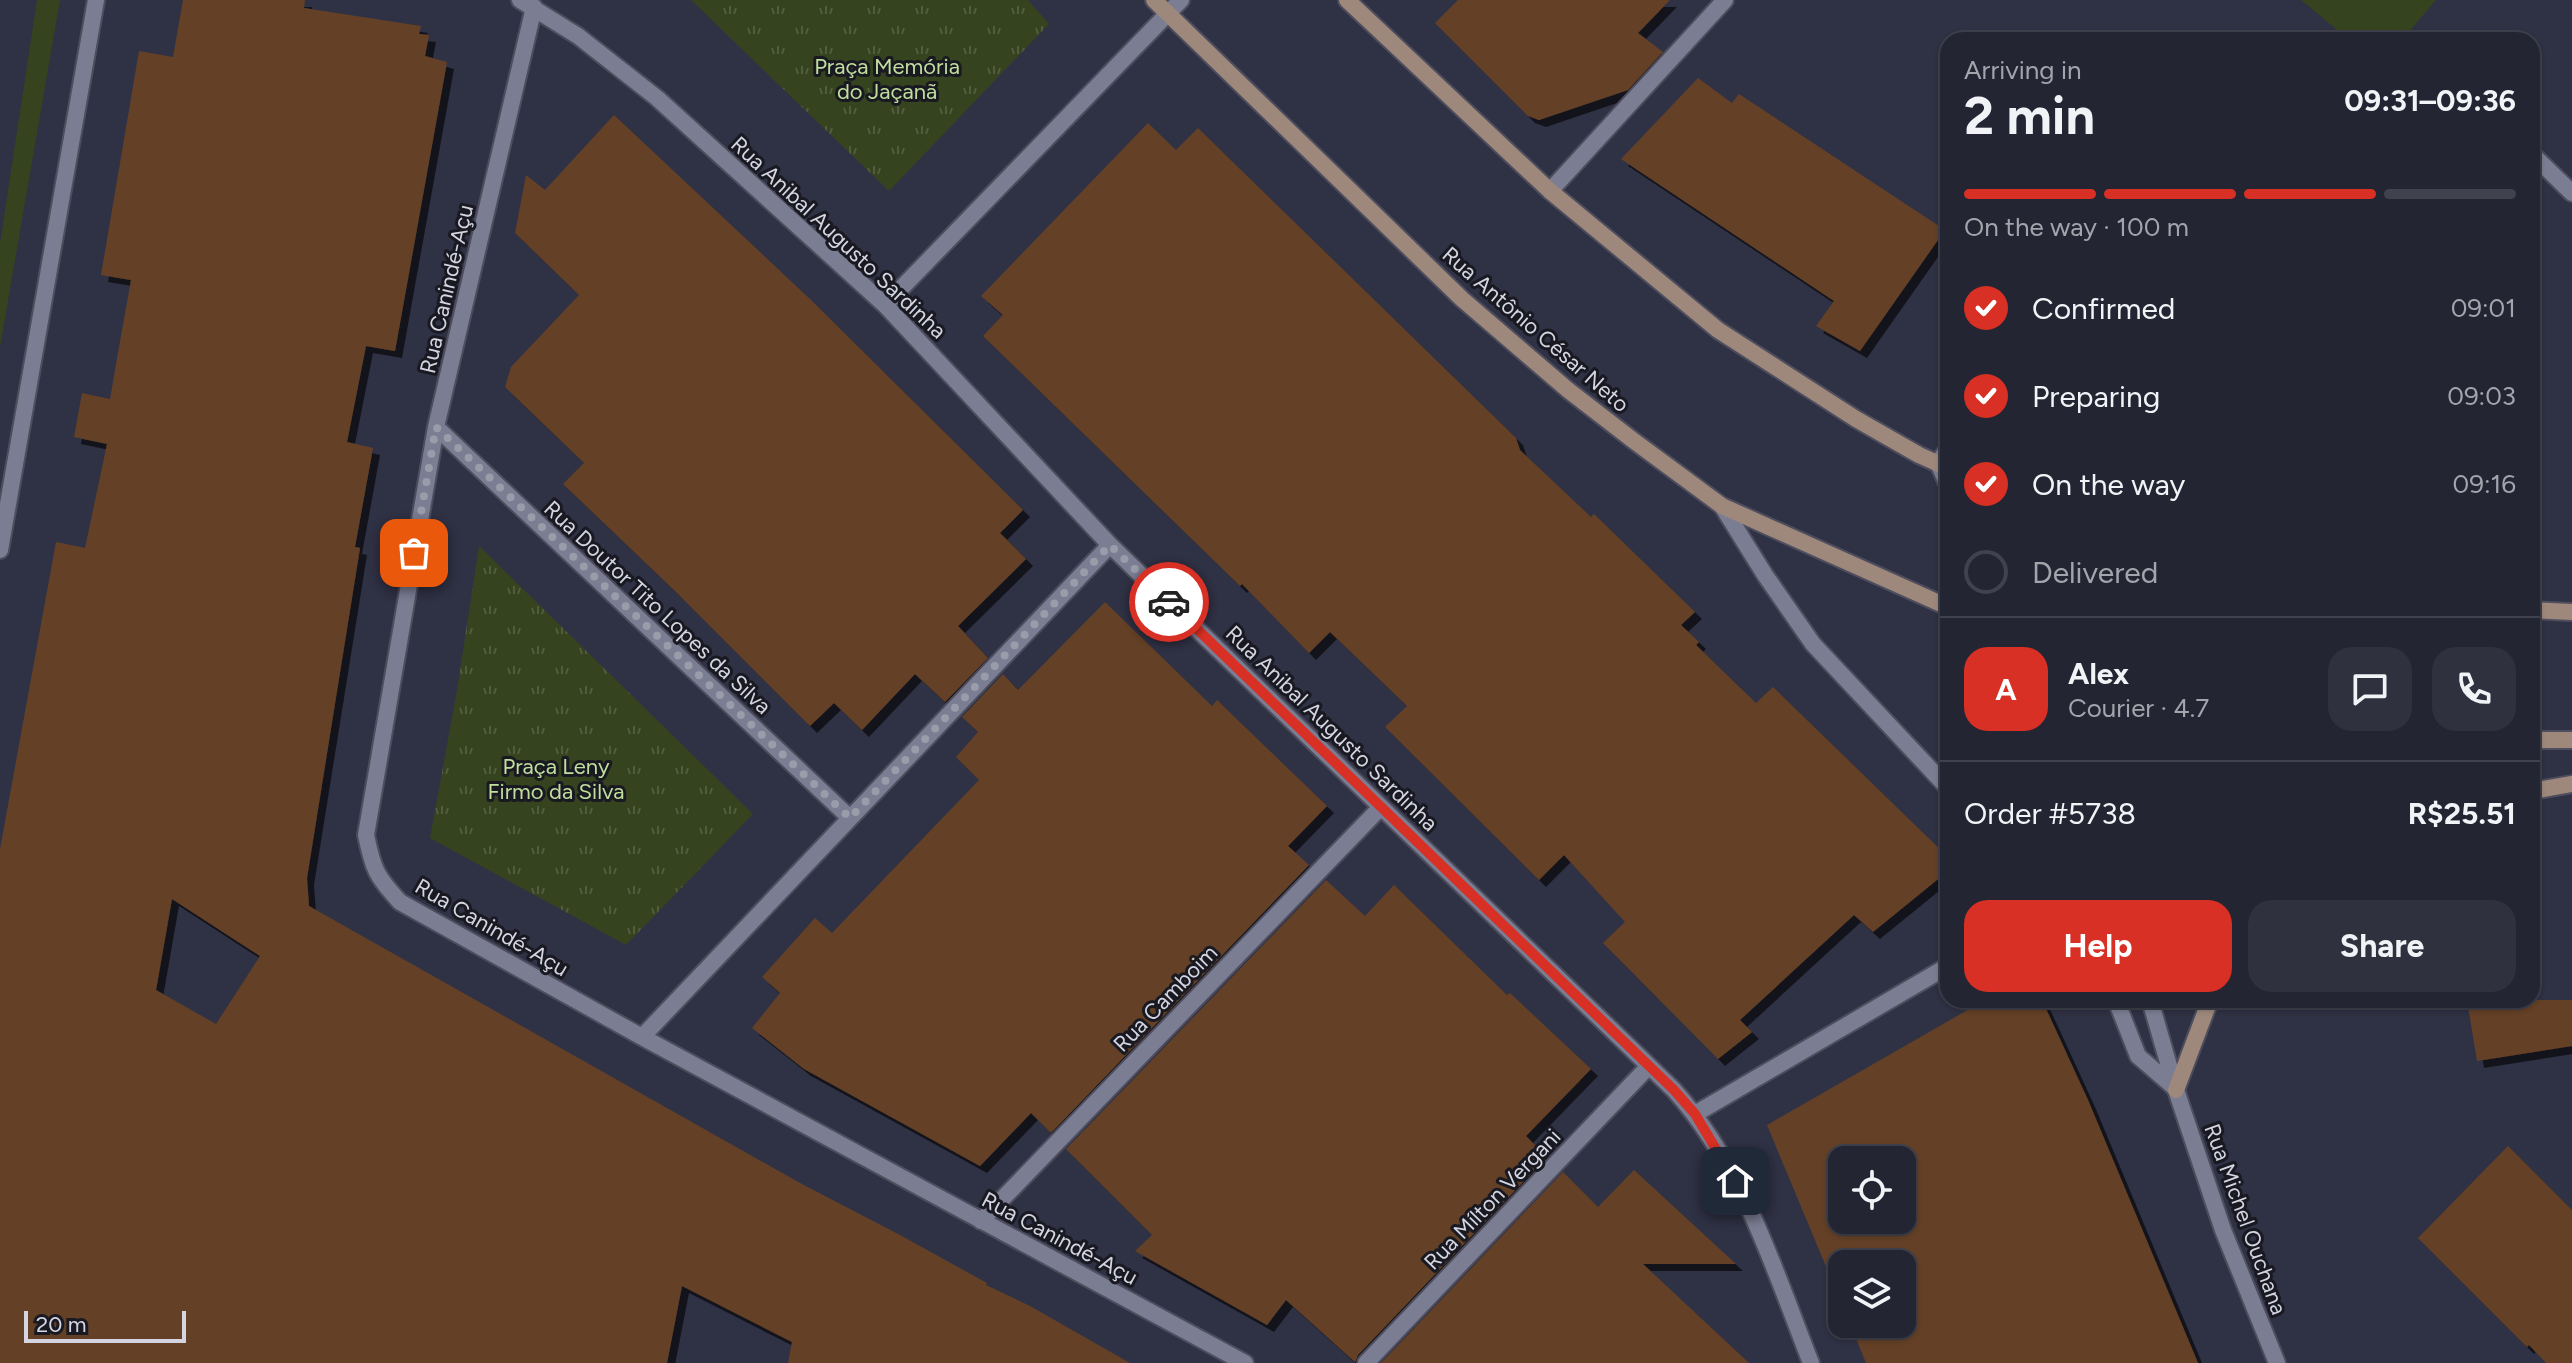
<!DOCTYPE html>
<html lang="en">
<head>
<meta charset="utf-8">
<style>
  body { margin:0; font-family:Figtree,sans-serif; background:#2f313f; color:#f1f3f6; height:100vh; display:flex; flex-direction:column; font-size:30px; white-space:nowrap }
  * { box-sizing:border-box; margin:0 }
  p { font-size:26px; color:#a3a5ac }
  .icon { flex:none; width:44px; height:44px; fill:none; stroke:currentColor; stroke-width:2; stroke-linecap:round; stroke-linejoin:round }
  .map { position:relative; flex:1; overflow:hidden }
  .side { position:absolute; left:1940px; top:32px; width:600px; height:976px; display:flex; flex-direction:column; background:#232533; border-radius:24px; box-shadow:0 2px 6px #0004,0 0 0 2px #40424e }
  .side>* { flex:none }
  .tools { position:absolute; left:1828px; top:1146px; display:grid; gap:16px }
  .tools a { display:grid; place-items:center; width:88px; height:88px; border-radius:16px; background:#232533; box-shadow:0 2px 6px #0004,0 0 0 2px #40424e; font-size:40px }
  .scale { position:absolute; left:24px; bottom:20px; width:162px; box-sizing:border-box; padding-left:8px; border:4px solid #d4d5e1; border-top:0; font-size:22px; line-height:28px; white-space:nowrap; color:#d4d5e1; -webkit-text-stroke:6px #191922; paint-order:stroke }
  .pin { position:absolute; display:grid; place-items:center; width:68px; height:68px; color:#fff; margin:-34px; border-radius:16px; box-shadow:0 4px 12px #0006 }
  .courier { position:absolute; display:grid; place-items:center; width:80px; height:80px; margin:-40px; border:6px solid #d93025; border-radius:50%; background:#fff; color:#222; box-shadow:0 2px 10px #0007 }
  .overview em { font-style:normal; font-weight:700 }
  .overview div { display:flex; flex-direction:column-reverse }
  .overview { display:flex; align-items:center; justify-content:space-between; height:136px; padding:0 24px }
  h1 { font-size:52px; font-weight:700; line-height:60px }
  .bar { display:grid; grid-template-columns:repeat(4,1fr); gap:12px 8px; align-content:center; height:96px; padding:0 24px }
  .bar i { height:10px; border-radius:6px; background:#40424e }
  .bar .selected { background:#d93025 }
  .bar p { grid-column:span 4 }
  .line { display:flex; align-items:center; gap:20px; padding:0 24px; border-top:2px solid #40424e }
  .line div { flex:1 }
  .round { display:grid; place-items:center; flex:none; width:84px; height:84px; border-radius:24px; background:#2f313f }
  ol { padding:0 24px; list-style:none }
  li { display:flex; align-items:center; gap:24px; height:88px }
  li p { margin-inline-start:auto }
  li .icon { padding:8px; border-radius:50%; background:#d93025; color:#fff; stroke-width:4 }
  li:last-child { color:#a3a5ac }
  li i { width:44px; height:44px; border:4px solid #40424e; border-radius:50% }
  .cta { display:flex; gap:16px; margin-top:auto; padding:16px 24px }
  .cta a { flex:1; height:92px; border-radius:24px; background:#d93025; color:#fff; font-size:32px; font-weight:700; line-height:92px; text-align:center }
  .cta a+a { background:#2f313f; color:#f1f3f6 }
  .map>svg:first-child { display:block }
  .grass { fill:#35431f }
  .park { fill:url(#park-tufts) }
  .building { fill:#644126; fill-rule:evenodd; filter:url(#shadow) }
  .lines { fill:none; stroke-linecap:round; stroke-linejoin:round }
  .street-casing { stroke:#4d4d5d; stroke-width:20 }
  .secondary-casing { stroke:#4d4d5d; stroke-width:20 }
  .street { stroke:#7b7d93; stroke-width:16 }
  .secondary { stroke:#9e887c; stroke-width:16 }
  .done { stroke:#9a9caa; stroke-width:8; stroke-dasharray:0 14.4 }
  .route { stroke:#d93025; stroke-width:10 }
  .labels { text-anchor:middle; stroke-width:6; stroke-linejoin:round; paint-order:stroke }
  .park-label { font-size:22px; fill:#c1de9c; stroke:#191922 }
  .street-label { font-size:22px; fill:#d4d5e1; stroke:#191922 }
</style>
</head>
<body>
<div class="map">
<svg width="2572" height="1363" viewBox="0 0 2572 1363">
  <defs>
    <pattern id="park-tufts" width="24" height="20" patternUnits="userSpaceOnUse" patternTransform="scale(2)"><rect width="24" height="20" fill="#35431f"/><path d="M3 7l-1-3M5 7V3M7 7l1-3M15 17l-1-3M17 17v-4M19 17l1-3" fill="none" stroke="#515d3f"/></pattern>
    <filter id="shadow"><feDropShadow dx="7" dy="7" stdDeviation="0" flood-color="#0009"/></filter>
  </defs>
  <rect width="100%" height="100%" fill="#2f3144"/>
  <!-- grass -->
  <path class="grass" d="M37,0H60L0,347V243Z
    M2301,0H2436L2402,40H2349Z"/>
  <!-- park -->
  <path class="park" d="M691,0H1028L1049,24L889,191Z
    M479,546L753,814L626,945L430,838L457,690Z"/>
  <!-- building -->
  <path class="building" d="M183,0H305L304,8L421,26L419,34L429,35L425,56L447,62L395,351L366,346L347,442L373,448L355,547L360,548L307,878L309,906L800,1183L900,1235L987,1283L986,1285L1030,1306L1130,1363H788L792,1342L682,1286L667,1363H0V849L56,542L85,548L107,444L74,437L82,393L110,399L119,347L131,280L101,275L139,51L173,57ZM172,899L260,956L216,1024L156,990Z
    M1458,0H1670L1638,33L1663,52L1628,90L1539,120L1528,116L1435,23Z
    M1698,78L1732,103L1739,94L1945,230L1860,351L1816,326L1834,301L1621,159Z
    M614,115L810,299L1023,510L1000,533L1026,559L958,626L988,658L945,702L915,674L862,730L834,703L810,726L678,594L563,484L584,463L505,387L511,367L579,295L515,233L526,175L545,190Z
    M1148,123L1176,150L1198,128L1516,438L1520,450L1591,517L1594,514L1695,612L1681,625L1699,642L1696,645L1756,703L1773,687L1948,857V871L1873,932L1854,915L1740,1020L1752,1032L1718,1059L1603,943L1625,922L1564,855L1539,880L1385,727L1407,706L1330,632L1309,653L1242,584L1240,586L983,336L1003,315L981,296Z
    M1105,602L1212,706L1217,700L1327,806L1288,846L1309,865L1051,1133L1031,1113L980,1166L804,1069L752,1028L780,993L762,977L815,918L832,933L979,780L956,757L978,732L962,717L1003,674L1018,690Z
    M1326,880L1365,916L1394,885L1507,995L1510,993L1591,1069L1526,1136L1547,1157L1358,1355L1355,1362L1286,1300L1267,1325L1135,1251L1152,1235L1066,1149Z
    M1985,1000H2042L2088,1100L2198,1363H1866L1850,1324H1902V1264H1842V1305L1767,1125ZM1842,1160H1902V1220H1842Z
    M2467,1000H2572V1046L2477,1061Z
    M2508,1146L2572,1210V1363H2546L2529,1345L2527,1347L2418,1238Z
    M1634,1170L1736,1264H1643L1749,1363H1381L1563,1172L1598,1207Z"/>
  <g class="lines">
    <!-- street casing -->
    <g class="street-casing">
      <path id="street" d="M520,0L578,36L657,98L885,305L1110,545L1674,1090C1743,1167 1774,1269 1811,1363
        M534,7L436,427L366,835C373,869 376,876 400,902L642,1037L1245,1363
        M2532,154L2572,193
        M1550,191L1725,0
        M885,305L1181,0
        M436,427L850,818
        M1948,449L1938,463L1948,485
        M1722,506L1765,575L1813,644L1948,788
        M0,550L96,0
        M2116,1000L2138,1056L2175,1088
        M2150,1000L2176,1090L2223,1230L2277,1363
        M642,1037L1110,545
        M1695,1114L1948,966
        M981,1221L1381,807
        M1366,1363L1649,1066"/>
    </g>
    <!-- secondary casing -->
    <g class="secondary-casing">
      <path id="secondary" d="M1154,0L1462,299L1568,390L1634,441L1722,506L1948,607
        M1347,0L1550,191L1718,330L1856,419L1919,455L1948,468
        M2532,610L2572,612
        M2532,740H2572
        M2532,791L2572,784
        M2176,1090L2210,1000"/>
    </g>
    <!-- street -->
    <use href="#street" class="street"/>
    <!-- secondary -->
    <use href="#secondary" class="secondary"/>
  </g>
  <g class="lines">
    <!-- done -->
    <path class="done" d="M414,553L436,427L850,818L1110,545L1169,602"/>
    <!-- route -->
    <path class="route" d="M1169,602L1674,1090L1695,1114L1735,1181"/>
  </g>
  <g class="labels">
    <!-- park labels -->
    <g class="park-label">
      <text x="887" y="74">Praça Memória<tspan x="887" dy="25">do Jaçanã</tspan></text>
      <text x="556" y="774">Praça Leny<tspan x="556" dy="25">Firmo da Silva</tspan></text>
    </g>
    <!-- street labels -->
    <g class="street-label">
      <text transform="translate(839 237) rotate(43)" y="8">Rua Anibal Augusto Sardinha</text>
      <text transform="translate(446 289) rotate(-77)" y="8">Rua Canindé-Açu</text>
      <text transform="translate(1536 329) rotate(41)" y="8">Rua Antônio César Neto</text>
      <text transform="translate(658 607) rotate(43)" y="8">Rua Doutor Tito Lopes da Silva</text>
      <text transform="translate(1332 728) rotate(44)" y="8">Rua Anibal Augusto Sardinha</text>
      <text transform="translate(492 927) rotate(30)" y="8">Rua Canindé-Açu</text>
      <text transform="translate(1165 998) rotate(-46)" y="8">Rua Camboim</text>
      <text transform="translate(1492 1199) rotate(-46)" y="8">Rua Mílton Vergani</text>
      <text transform="translate(2246 1219) rotate(70)" y="8">Rua Michel Ouchana</text>
      <text transform="translate(1060 1238) rotate(28)" y="8">Rua Canindé-Açu</text>
    </g>
  </g>
</svg>
<div class="tools">
<a><svg class="icon" aria-label="locate" viewBox="0 0 24 24"><circle cx="12" cy="12" r="6"/><path d="M12 2v4M12 18v4M2 12h4M18 12h4"/></svg></a>
<a><svg class="icon" aria-label="layers" viewBox="0 0 24 24"><path d="M12 4l9 5-9 5-9-5zM3 14l9 5 9-5"/></svg></a>
</div>
<div class="scale">20 m</div>
<div class="pin" style="left:414px;top:553px;background:#ea580c"><svg class="icon" aria-label="bag" viewBox="0 0 24 24"><path d="M5 8h14l-1 12H6zM9 8a3 3 0 0 1 6 0"/></svg></div>
<div class="pin" style="left:1735px;top:1181px;background:#1f2937"><svg class="icon" aria-label="home" viewBox="0 0 24 24"><path d="M3 11l9-7 9 7M6 9v11h12V9"/></svg></div>
<div class="courier" style="left:1169px;top:602px"><svg class="icon" aria-label="car" viewBox="0 0 24 24"><path d="M5 17H2v-5l4-1 3-4h7l3 4 3 1v5h-3M9 17h6M6 11h13"/><circle cx="7" cy="17" r="2"/><circle cx="17" cy="17" r="2"/></svg></div>
<section class="side">
<div class="overview"><div><h1>2 min</h1><p>Arriving in</p></div><em>09:31–09:36</em></div>
<div class="bar"><i class="selected"></i><i class="selected"></i><i class="selected"></i><i></i><p>On the way · 100 m</p></div>
<ol>
<li><svg class="icon" aria-label="check" viewBox="0 0 24 24"><path d="M5 12l5 5 9-10"/></svg>Confirmed<p>09:01</p></li>
<li><svg class="icon" aria-label="check" viewBox="0 0 24 24"><path d="M5 12l5 5 9-10"/></svg>Preparing<p>09:03</p></li>
<li><svg class="icon" aria-label="check" viewBox="0 0 24 24"><path d="M5 12l5 5 9-10"/></svg>On the way<p>09:16</p></li>
<li><i></i>Delivered</li>
</ol>
<div class="line" style="height:144px"><b class="round" style="background:#d93025;color:#fff">A</b><div><b>Alex</b><p>Courier · 4.7</p></div><a class="round"><svg class="icon" aria-label="chat" viewBox="0 0 24 24"><path d="M4 5h16v11H9l-5 4z"/></svg></a><a class="round"><svg class="icon" aria-label="phone" viewBox="0 0 24 24"><path d="M5 4h4l2 5-3 2q2 4 5 5l2-3 5 2v4C11 20 4 13 5 4z"/></svg></a></div>
<div class="line" style="height:104px"><div>Order #5738</div><b>R$25.51</b></div>
<div class="cta"><a>Help</a><a>Share</a></div>
</section>
</div>
</body>
</html>
